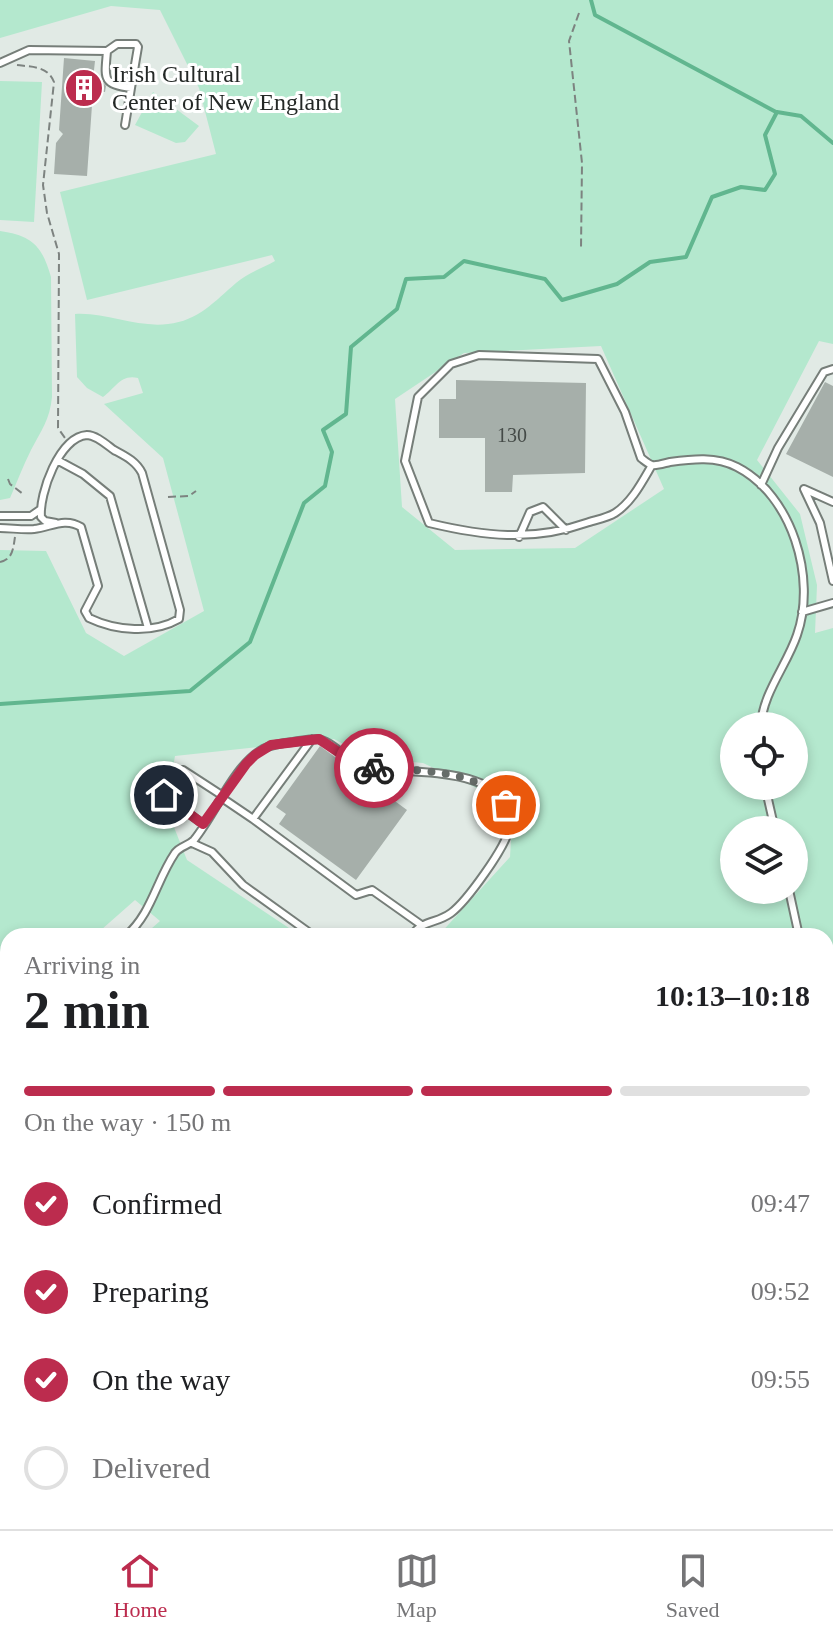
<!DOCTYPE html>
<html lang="en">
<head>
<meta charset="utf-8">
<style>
  body { margin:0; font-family:Georgia,serif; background:#f6f6f6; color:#202124; height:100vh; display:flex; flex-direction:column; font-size:30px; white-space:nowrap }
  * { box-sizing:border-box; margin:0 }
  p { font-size:26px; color:#757577 }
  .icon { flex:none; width:44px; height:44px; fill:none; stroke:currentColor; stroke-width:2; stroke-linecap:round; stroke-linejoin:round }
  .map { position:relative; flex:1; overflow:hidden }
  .panel { position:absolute; left:0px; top:928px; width:834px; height:602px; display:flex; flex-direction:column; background:#fff; border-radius:24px 24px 0 0; box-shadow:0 4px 12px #0003 }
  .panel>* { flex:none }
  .tools { position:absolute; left:720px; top:712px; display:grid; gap:16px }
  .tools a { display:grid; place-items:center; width:88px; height:88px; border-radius:50%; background:#fff; box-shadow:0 4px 12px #0003; font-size:40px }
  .pin { position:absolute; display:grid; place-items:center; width:68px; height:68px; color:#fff; margin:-34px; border:4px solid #fff; border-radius:50%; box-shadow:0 2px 8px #0007 }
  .courier { position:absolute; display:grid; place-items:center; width:80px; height:80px; margin:-40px; border:6px solid #bc2c4e; border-radius:50%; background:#fff; color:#222; box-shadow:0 2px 10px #0007 }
  .summary em { font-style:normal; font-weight:700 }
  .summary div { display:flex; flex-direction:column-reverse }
  .summary { display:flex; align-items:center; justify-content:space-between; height:136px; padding:0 24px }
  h1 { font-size:52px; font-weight:700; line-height:60px }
  .bar { display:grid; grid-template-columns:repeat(4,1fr); gap:12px 8px; align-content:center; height:96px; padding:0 24px }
  .bar i { height:10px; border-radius:6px; background:#e0e0e0 }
  .bar .selected { background:#bc2c4e }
  .bar p { grid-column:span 4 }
  ol { padding:0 24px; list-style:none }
  li { display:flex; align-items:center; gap:24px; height:88px }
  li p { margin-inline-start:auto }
  li .icon { padding:8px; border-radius:50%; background:#bc2c4e; color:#fff; stroke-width:4 }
  li:last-child { color:#757577 }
  li i { width:44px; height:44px; border:4px solid #e0e0e0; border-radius:50% }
  .dock { display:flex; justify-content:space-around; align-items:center; height:112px; border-top:2px solid #e0e0e0; background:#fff; font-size:22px; color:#757577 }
  .dock a { display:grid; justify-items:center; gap:4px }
  .dock .selected { color:#bc2c4e }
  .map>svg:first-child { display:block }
  .green { fill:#b4e8ce; fill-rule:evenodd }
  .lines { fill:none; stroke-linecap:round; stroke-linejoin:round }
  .stream { stroke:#61b68f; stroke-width:4 }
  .building { fill:#a6afaa }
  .lane-casing { stroke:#767e79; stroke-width:10 }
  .street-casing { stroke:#767e79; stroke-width:15 }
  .path { stroke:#7d8380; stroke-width:2; stroke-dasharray:8 4; stroke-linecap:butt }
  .lane { stroke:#fff; stroke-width:6 }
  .street { stroke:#fff; stroke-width:11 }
  .done { stroke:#666c69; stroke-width:8; stroke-dasharray:0 14.4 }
  .route { stroke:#bc2c4e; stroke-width:10 }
  .labels { text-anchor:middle; stroke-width:6; stroke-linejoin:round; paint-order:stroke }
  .number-label { font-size:20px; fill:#444a47 }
  .poi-label { font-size:24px; fill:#242826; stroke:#fff; text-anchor:start }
</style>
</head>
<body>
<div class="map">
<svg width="833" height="1529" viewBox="0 0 833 1529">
  <rect width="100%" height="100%" fill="#e1eae5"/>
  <!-- green -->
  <path class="green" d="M0,0H833V344L819,341L757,460L800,514L817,585L815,633L833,628V1022L826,1026V936H438L510,857L513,805L423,763L369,758L334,739L175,756L166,807L187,860L301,936H143L160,921L135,900L101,930L8,936V957L0,964V550L46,551L86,633L124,656L204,611L163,458L104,404L143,393L138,378C120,374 116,388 103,397L87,388L77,377L75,314C106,312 137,328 168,324C198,321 215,301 236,283C247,273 263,268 275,261L272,255L87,300L60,192L216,154L199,88L160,10L111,6L0,38ZM601,346L664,489L575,548L455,550L402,507L395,399L464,353ZM734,726H794V786H734ZM734,830H794V890H734Z
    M0,81L42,82L34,222L0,220Z
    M153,92L199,126L185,142L176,143L135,125Z
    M0,231C33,236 42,246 51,277L52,397C50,419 41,431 31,450C23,466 17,482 10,498L0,500Z
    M8,1114V1475L0,1482V1126Z"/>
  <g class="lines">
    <!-- stream -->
    <path class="stream" d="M591,0L595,15L776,112
      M0,704L190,691L250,642L304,503L325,486L332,452L323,430L346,414L351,347L397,309L406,279L444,277L464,261L545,279L562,300L617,284L650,262L686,257L712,197L741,187L765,190L775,174L765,135L777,112L801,116L833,143"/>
  </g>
  <!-- building -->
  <path class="building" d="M64,58L95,61L93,79L101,80L106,86L105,92L93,91L87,176L54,174L56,143L63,134L59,130Z
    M456,380L586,383L585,473L513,475L512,492H485V438H439V399H456Z
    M825,382L833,386V477L786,454Z
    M320,746L407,810L356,880L279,824L286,814L276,807Z"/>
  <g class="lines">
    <!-- lane casing -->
    <g class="lane-casing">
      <path id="lane" d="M0,63L29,50L107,51L117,44H136L138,47L131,88C101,85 105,77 107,51
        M125,125L131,88
        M57,460L83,474L110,496L148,628
        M652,465C642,482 632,502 615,513C607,518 595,520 586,523C532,542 483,536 429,523L405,461L418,397L451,364L479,355L598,359L625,412L641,458C645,461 648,464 652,465C657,466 665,463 670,462C692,459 716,456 737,467C792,495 817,578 797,635C787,665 762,694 761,726
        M761,485L778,448L824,372L833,369
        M833,502L804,489L820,523L833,581
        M0,516H31L41,509
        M0,528C11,528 23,530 34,529C51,527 65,517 81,527L98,586L85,611L89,618C116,631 153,634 179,619L180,610L142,473C136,461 125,456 114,450C107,445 96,435 87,435C59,437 39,494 41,517L45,521L56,523
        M519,537L530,512L543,507L566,530
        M802,612L833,603
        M765,786L775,830
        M222,798L253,819L312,739
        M253,819L356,895L372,890L420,924
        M203,824L164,795L162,784L176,771L183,770L223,796
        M192,843L212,852L243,885L314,936
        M789,890L799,936
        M126,936C152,913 156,881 175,853C180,846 188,846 194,840C216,813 233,766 263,749C273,744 283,743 293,742C300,741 309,739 317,739C334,741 349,765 370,768C408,774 518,764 509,828C507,846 466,902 451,913C436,924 424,919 411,936
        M826,1003L833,1014
        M826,1070L833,1081
        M0,1074L8,1081
        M0,1092L8,1093
        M826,1275L833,1271
        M826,1451L833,1454
        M0,1509L8,1500
        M309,1522L316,1529
        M369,1522L373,1529
        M695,1522L700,1529
        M553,1529L560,1522
        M677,1529L684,1522"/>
    </g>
    <!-- street casing -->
    <g class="street-casing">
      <path id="street" d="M0,971L8,965
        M826,1315L833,1309
        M614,1529L621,1522"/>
    </g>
    <!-- path -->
    <path class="path" d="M579,13L569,41L582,163L581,248
      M17,65C32,67 48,66 54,82L43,185L47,213L59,254L58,428L65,438
      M8,479L10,484L23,494
      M168,497L189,496L196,491
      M0,562C13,559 13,549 15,537"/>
    <!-- lane -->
    <use href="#lane" class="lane"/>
    <!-- street -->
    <use href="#street" class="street"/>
  </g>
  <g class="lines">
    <!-- done -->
    <path class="done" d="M374,768C412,770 483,769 506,805"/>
    <!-- route -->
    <path class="route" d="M164,795L203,824L246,764L255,755L271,745L319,739L350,760L374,768"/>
  </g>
  <!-- icons -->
  <defs>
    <g id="building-disc" transform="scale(2)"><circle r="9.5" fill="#bc2c4e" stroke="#fff"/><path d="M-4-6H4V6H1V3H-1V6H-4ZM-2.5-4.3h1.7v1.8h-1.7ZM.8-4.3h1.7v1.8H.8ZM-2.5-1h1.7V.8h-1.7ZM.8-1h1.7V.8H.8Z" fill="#fff"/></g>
  </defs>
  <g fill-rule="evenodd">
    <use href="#building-disc" x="84" y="88"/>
  </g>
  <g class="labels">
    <!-- number labels -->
    <g class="number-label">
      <text x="512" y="442">130</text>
    </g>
    <!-- poi labels -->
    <g class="poi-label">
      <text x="112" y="82">Irish Cultural<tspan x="112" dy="28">Center of New England</tspan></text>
    </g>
  </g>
</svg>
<div class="tools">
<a><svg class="icon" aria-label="locate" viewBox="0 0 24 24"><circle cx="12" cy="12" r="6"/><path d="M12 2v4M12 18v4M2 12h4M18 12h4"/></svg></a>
<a><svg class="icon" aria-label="layers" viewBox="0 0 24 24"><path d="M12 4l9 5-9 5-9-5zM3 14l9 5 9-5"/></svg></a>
</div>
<div class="pin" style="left:506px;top:805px;background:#ea580c"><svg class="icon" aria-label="bag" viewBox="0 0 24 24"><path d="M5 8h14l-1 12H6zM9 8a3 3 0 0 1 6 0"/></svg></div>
<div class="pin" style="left:164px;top:795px;background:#1f2937"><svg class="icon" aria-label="home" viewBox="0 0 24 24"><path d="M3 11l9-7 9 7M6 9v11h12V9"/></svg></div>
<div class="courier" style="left:374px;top:768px"><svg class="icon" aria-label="bike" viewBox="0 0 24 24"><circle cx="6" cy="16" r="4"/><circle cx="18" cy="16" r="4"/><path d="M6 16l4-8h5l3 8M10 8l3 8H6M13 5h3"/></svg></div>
<section class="panel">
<div class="summary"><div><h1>2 min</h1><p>Arriving in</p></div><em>10:13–10:18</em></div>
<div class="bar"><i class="selected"></i><i class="selected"></i><i class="selected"></i><i></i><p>On the way · 150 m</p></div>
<ol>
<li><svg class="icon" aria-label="check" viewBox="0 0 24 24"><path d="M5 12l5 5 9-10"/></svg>Confirmed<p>09:47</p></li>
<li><svg class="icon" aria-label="check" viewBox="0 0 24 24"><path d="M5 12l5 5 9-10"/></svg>Preparing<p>09:52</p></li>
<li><svg class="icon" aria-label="check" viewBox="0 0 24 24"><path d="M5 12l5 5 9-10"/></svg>On the way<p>09:55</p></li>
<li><i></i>Delivered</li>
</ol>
</section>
</div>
<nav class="dock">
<a class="selected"><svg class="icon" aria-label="home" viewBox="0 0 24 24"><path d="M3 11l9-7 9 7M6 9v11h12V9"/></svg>Home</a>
<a><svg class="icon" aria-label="map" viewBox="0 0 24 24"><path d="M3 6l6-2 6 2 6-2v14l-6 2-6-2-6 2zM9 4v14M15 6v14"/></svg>Map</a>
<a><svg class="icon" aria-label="saved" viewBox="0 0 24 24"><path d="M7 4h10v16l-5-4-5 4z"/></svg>Saved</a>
</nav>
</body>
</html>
